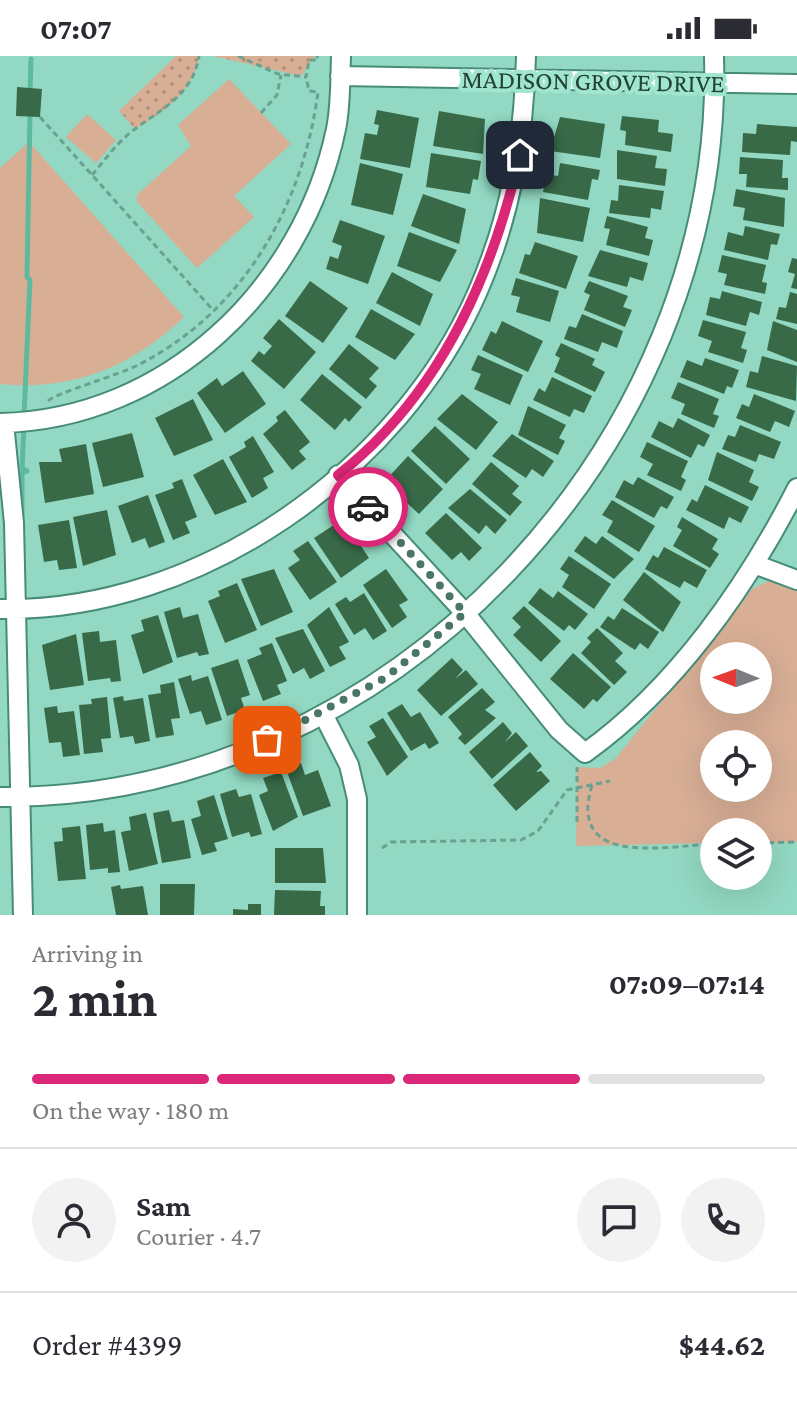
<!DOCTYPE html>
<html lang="en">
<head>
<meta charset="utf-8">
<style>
  body { margin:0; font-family:"Crimson Pro",serif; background:#f2f2f3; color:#2b2b33; height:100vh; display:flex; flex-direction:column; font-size:30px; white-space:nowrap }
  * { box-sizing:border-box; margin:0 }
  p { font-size:26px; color:#7c7c81 }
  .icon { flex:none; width:44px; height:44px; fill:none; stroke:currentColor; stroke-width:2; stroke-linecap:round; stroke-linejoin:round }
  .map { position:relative; height:859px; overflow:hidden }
  .side { display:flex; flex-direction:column; background:#fff; flex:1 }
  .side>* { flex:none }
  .needle { width:52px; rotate:271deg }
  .tools { position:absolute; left:700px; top:586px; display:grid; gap:16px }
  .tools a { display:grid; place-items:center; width:72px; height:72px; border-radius:50%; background:#fff; box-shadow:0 8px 32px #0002; font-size:40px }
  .pin { position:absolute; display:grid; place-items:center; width:68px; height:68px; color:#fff; margin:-34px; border-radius:16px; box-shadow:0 4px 12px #0006 }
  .courier { position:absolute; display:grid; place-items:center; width:80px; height:80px; margin:-40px; border:6px solid #db2777; border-radius:50%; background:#fff; color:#222; box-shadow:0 2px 10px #0007 }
  .overview em { font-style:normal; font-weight:700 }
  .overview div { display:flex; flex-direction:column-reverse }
  .overview { display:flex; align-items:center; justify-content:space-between; height:136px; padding:0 32px }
  h1 { font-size:52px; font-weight:700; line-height:60px }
  .bar { display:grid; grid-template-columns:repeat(4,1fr); gap:12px 8px; align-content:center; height:96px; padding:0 32px }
  .bar i { height:10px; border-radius:6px; background:#e1e1e2 }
  .bar .on { background:#db2777 }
  .bar p { grid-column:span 4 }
  .line { display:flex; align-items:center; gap:20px; padding:0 32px; border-top:2px solid #e1e1e2 }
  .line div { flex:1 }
  .round { display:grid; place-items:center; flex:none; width:84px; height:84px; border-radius:42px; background:#f2f2f3 }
  .status { display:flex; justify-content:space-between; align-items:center; height:56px; padding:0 40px; background:#fff; direction:ltr }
  .status svg { height:22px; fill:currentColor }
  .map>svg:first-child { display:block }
  .grass { fill:url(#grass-dots) }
  .park { fill:#d8ae95; fill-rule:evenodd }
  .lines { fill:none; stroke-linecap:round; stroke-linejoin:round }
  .stream { stroke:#5eb99f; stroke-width:5 }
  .building { fill:#386a48 }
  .street-casing { stroke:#478c79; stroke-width:22 }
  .path { stroke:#6aa190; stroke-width:3; stroke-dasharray:6 4; stroke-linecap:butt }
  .street { stroke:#fff; stroke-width:18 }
  .done { stroke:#4a7668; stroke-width:8; stroke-dasharray:0 14.4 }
  .route { stroke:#db2777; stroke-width:10 }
  .labels { text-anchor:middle; stroke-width:8; stroke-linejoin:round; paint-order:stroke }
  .street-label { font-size:26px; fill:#244138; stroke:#9fe5cf }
</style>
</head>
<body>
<div class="status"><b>07:07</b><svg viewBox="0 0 49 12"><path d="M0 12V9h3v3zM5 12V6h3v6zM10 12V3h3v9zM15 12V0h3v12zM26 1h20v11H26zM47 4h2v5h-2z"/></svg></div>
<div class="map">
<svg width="797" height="859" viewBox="0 0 797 859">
  <defs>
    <pattern id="grass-dots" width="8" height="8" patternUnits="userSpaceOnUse" patternTransform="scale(2)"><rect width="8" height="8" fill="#d8ae95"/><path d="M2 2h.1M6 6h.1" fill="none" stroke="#af8f7b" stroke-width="1.8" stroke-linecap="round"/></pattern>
  </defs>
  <rect width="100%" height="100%" fill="#92d8c2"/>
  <!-- grass -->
  <path class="grass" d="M176,0H199C193,36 164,56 135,73L119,55Z
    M213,0H315L301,20Z"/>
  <!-- park -->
  <path class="park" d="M229,23L291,88L234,140L254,161L197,212L137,146V139L191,90L178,69Z
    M87,58L116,84L96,107L66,81Z
    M29,86L184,261C132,311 73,335 0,328V112Z
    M769,525L797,535V786L758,787V776H714V787L576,790L577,711L600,712L616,702L752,533ZM758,600V644H714V600ZM758,688V732H714V688Z"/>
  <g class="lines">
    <!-- stream -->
    <path class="stream" d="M30,38L31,3
      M24,360L30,224L27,221L30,56
      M22,460V417L27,415L22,412L24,370"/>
  </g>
  <!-- building -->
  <path class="building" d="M17,31L42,33L40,61L16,60Z
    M377,54L419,62L410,112L360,103L365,77L377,79L379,69L374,68Z
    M439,55L485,63L483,98L433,90Z
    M622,60L659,64L658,76L673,78L671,96L625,89L626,75L620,74Z
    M560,61L605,68L600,102L550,95Z
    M757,68L797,71V86L791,85L790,99L742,96L743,77L756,78Z
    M617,94L657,100L655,112L667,113L665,130L617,123Z
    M431,97L481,105L478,124L473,123L470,138L426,131Z
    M740,101L783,104L782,122H788V134L746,131L747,118H739Z
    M360,107L403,118L393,159L351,149Z
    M560,107L600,114L598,124L592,123L588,144L543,136L546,118L558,120Z
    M619,129L664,135L661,154L651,152L650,162L609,157L611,144L618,145Z
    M736,133L785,142L784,171L743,164L745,152L733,150Z
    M423,138L466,153L459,188L411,170Z
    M540,142L590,152L583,186L537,177Z
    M607,160L648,171L645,182L653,184L649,200L606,189L610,173L604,172Z
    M340,164L385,180L368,228L326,213L330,200L338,203L342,190L332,186Z
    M745,170L780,178L777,189L771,188L768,204L724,194L728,176L743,180Z
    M409,176L457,194L440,226L397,210Z
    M535,186L578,200L566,233L519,217L525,198L530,199Z
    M600,194L648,207L643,225L630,221L627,231L588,220Z
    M722,199L766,209L762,226L767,227L765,238L724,229L727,218L718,216Z
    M792,202L797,203V233L791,232L795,218L788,216Z
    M392,216L433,238L420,270L376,247Z
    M516,222L559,235L550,266L516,256L520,241L511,239Z
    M310,225L348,252L323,287L285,260Z
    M589,225L628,240L623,251L632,254L625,271L584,254L590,239L584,236Z
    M722,235L762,246L759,259L750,256L746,270L706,259L710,241L720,243Z
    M790,236L797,238V268L776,263L779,251L786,252Z
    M371,253L415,278L395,304L355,281Z
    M582,258L623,275L617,292L602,286L598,296L564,283L569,270L576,272Z
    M279,263L316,296L284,333L251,305L259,295L264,299L272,290L263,282Z
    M703,264L746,276L741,292L747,294L743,307L708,296L712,285L698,280Z
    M502,265L543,285L528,316L482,294L491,275L496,278Z
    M773,265L797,274V306L767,294Z
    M561,287L595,303L592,309L605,316L595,336L554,316L560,302L555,299Z
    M349,288L379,312L369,323L377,330L366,343L329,313Z
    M478,299L523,319L510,349L474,333L481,318L471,314Z
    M762,300L797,310L796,345L746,331L750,315L758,317Z
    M705,302L739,314L732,332L727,330L724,338L680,321L687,304L702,310Z
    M243,315L266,348L225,377L197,337L217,322L222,330Z
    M322,318L362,351L349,366L345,362L335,374L300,344Z
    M552,321L592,340L584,357L574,353L570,361L533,344L539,332L545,336Z
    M678,326L719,343L713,358L719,360L714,372L681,358L685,348L671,342Z
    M462,338L498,366L476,394L437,363Z
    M754,338L795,355L789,371L775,365L770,376L736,362L742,348L749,351Z
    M193,343L213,384L174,400L155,362Z
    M528,350L566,369L559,382L565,385L558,399L518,379Z
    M285,354L310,386L299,395L306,403L292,414L263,378L278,365L276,361Z
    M678,362L710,379L704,391L698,388L691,402L651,381L659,365L673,372Z
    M740,369L781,386L774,403L759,398L756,406L722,393L728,379L735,381Z
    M435,370L470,403L446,428L411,395Z
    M132,377L144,421L103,431L92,387Z
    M512,378L554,405L543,421L532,413L526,422L492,400Z
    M253,380L274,416L263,422L268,432L252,442L229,401L246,391L244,386Z
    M647,386L688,405L681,421L686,424L681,435L647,419L653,408L640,401Z
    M86,388L94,438L45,447L39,406H62L59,393Z
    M717,396L754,414L749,426L759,431L752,445L708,424Z
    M408,400L443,433L419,458L384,426Z
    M223,403L247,446L215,459L193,419Z
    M491,406L519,430L512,438L522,446L510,460L472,428Z
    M638,421L674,441L667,453L661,450L654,462L615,441L624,424L633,429Z
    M182,423L197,461L185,466L190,477L173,484L155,439L174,432L172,427Z
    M705,429L749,451L741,467L729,461L724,473L686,454L692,443L697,446Z
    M470,433L507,464L495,478L486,469L479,478L448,452Z
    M148,439L165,486L149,492L145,482L132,487L118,450Z
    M612,444L655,470L639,496L607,476L613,465L602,459Z
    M107,454L116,499L83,510L73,461Z
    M446,457L482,492L469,505L461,496L452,504L425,477Z
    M682,461L718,483L712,493L719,498L710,512L673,490L682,474L677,471Z
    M343,463L369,502L341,522L314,482Z
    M69,464L77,512L59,514L57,504L44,506L38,469Z
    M585,480L596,488L602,480L634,503L614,523L574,495Z
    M308,485L337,526L310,544L288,512L300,504L293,495Z
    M664,491L707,514L697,532L684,525L680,532L645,513L653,499L658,502Z
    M569,500L611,528L594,553L562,531L569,519L560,513Z
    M274,513L293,556L261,570L241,523Z
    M386,513L408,544L399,549L407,561L392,572L363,529Z
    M644,516L681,546L663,576L623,544Z
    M237,527L257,574L225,587L208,545L220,540L218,535Z
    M540,532L553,542L558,535L588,558L575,574L569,569L564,575L528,547Z
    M364,537L387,575L373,584L365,572L354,579L335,548L346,541L350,546Z
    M524,550L561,585L541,606L513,579L521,571L512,562Z
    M180,551L183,562L198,558L209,598L199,600L197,596L177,602L164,556Z
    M329,551L349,586L339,591L346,603L330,611L307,569Z
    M622,552L659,576L648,593L640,587L635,594L600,571L608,560L614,564Z
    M158,559L173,606L143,618L131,579L144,575L141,564Z
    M597,572L623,597L615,605L627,616L614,629L581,597L591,586L587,582Z
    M303,573L325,615L310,623L304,612L293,618L275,582Z
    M99,575L100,586L116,584L121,625L111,626L110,622L88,625L82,577Z
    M76,578L84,629L50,634L42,589Z
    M272,587L287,625L277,629L281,638L263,645L247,604L262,598L259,592Z
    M573,597L611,631L597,646L593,643L584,653L550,623Z
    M452,602L463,614L455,623L466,614L478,628L441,660L417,634Z
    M238,603L250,639L241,642L245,654L227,660L211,612Z
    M191,619L192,625L208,620L222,664L206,669L201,655L190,658L178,623Z
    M174,626L180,662L171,663L174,679L156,682L148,639L161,637L160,629Z
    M482,632L495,646L485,654L496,662L465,689L458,682L462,678L448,661Z
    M123,640L124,645L143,642L150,685L135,688L133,680L120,682L113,642Z
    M107,641L111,682L101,683L103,696L84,698L79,649L92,648L91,643Z
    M402,648L411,661L420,656L439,687L429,693L425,687L411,695L387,657Z
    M57,650L58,657L74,655L80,699L63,701L61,686L49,687L44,652Z
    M383,662L408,701L387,720L367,686L376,681L369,670Z
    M503,666L512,677L505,686L516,676L528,690L492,723L469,696Z
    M530,696L542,710L536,716L541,715L550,725L516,755L493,729Z
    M301,707L305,719L318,714L331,750L303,760L286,713Z
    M281,716L298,761L273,775L259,739L268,735L263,722Z
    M236,733L239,741L251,738L262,778L251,781L249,776L232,781L220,738Z
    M214,739L228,783L214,787L217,795L202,799L191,763L201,760L197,745Z
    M169,754L172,766L184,764L191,802L162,807L153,757Z
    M146,757L158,808L129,815L121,776L131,774L129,761Z
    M103,767L104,776L115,774L120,816L108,817V812L90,814L86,769Z
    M80,770L86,823L58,825L54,786L63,785L62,772Z
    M275,792H323L326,827H275Z
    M160,828H195L194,859H160Z
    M120,829L121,833L143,830L148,859H116L111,831Z
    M275,834L321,835L320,850H325V859H274Z
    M248,848H261V859H233V853L248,854Z"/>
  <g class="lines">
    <!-- street casing -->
    <g class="street-casing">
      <path id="street" d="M340,20L797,28
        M0,367C166,364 303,232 336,73C341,49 340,24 341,0
        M4,367L14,467L23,859
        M338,419L465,557L559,674L585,697C676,632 747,530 797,432
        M754,508L797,524
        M0,553C198,557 400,415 478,235C511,159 524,83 526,0
        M323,658L349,709L357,743V859
        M0,741C390,744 725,387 714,0"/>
    </g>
    <!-- path -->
    <path class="path" d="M238,0L278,18L306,21L309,4H318L317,0
      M261,57L277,39L281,19
      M40,61L213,254
      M92,119C105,104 118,85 135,73C163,52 193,38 199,0
      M48,345C56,337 119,319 138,309C243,256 303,150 318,36L309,35L306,21
      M592,729C567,812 664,790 714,788
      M577,766V711
      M758,787L797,786
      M382,792L391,786L521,784L538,775L567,734L610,725"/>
    <!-- street -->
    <use href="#street" class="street"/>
  </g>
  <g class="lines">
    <!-- done -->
    <path class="done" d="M267,684L385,622L465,557L368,451"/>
    <!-- route -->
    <path class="route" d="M368,451L338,419C439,340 492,221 520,99"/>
  </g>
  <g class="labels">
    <!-- street labels -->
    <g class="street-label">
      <text transform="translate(593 25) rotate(1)" y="9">MADISON GROVE DRIVE</text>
    </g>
  </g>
</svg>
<div class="tools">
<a><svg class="needle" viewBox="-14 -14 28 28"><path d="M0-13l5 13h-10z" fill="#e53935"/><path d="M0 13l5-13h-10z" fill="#7c7c81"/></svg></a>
<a><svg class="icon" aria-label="locate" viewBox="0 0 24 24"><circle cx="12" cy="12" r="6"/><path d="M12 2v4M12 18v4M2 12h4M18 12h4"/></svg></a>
<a><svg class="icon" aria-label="layers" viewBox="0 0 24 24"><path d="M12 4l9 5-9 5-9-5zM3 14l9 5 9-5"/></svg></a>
</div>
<div class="pin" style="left:267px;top:684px;background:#ea580c"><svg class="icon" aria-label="bag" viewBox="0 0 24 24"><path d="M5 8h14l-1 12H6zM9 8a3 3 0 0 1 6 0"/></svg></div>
<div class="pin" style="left:520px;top:99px;background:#1f2937"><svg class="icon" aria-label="home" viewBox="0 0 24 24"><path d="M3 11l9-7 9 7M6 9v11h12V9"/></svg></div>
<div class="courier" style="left:368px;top:451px"><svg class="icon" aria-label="car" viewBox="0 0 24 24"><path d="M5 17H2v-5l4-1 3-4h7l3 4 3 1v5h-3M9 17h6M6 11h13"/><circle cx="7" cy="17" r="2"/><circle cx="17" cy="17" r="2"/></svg></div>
</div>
<section class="side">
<div class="overview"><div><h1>2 min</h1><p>Arriving in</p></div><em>07:09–07:14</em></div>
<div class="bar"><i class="on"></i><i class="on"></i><i class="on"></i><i></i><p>On the way · 180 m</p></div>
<div class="line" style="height:144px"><a class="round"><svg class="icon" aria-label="person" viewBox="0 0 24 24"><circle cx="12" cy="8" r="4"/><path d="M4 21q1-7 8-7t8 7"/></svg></a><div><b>Sam</b><p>Courier · 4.7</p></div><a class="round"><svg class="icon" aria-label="chat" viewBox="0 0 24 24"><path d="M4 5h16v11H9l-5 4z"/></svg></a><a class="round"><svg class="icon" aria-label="phone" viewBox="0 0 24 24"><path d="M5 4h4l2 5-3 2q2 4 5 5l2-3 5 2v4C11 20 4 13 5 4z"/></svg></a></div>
<div class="line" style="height:104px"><div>Order #4399</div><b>$44.62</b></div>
</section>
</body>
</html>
